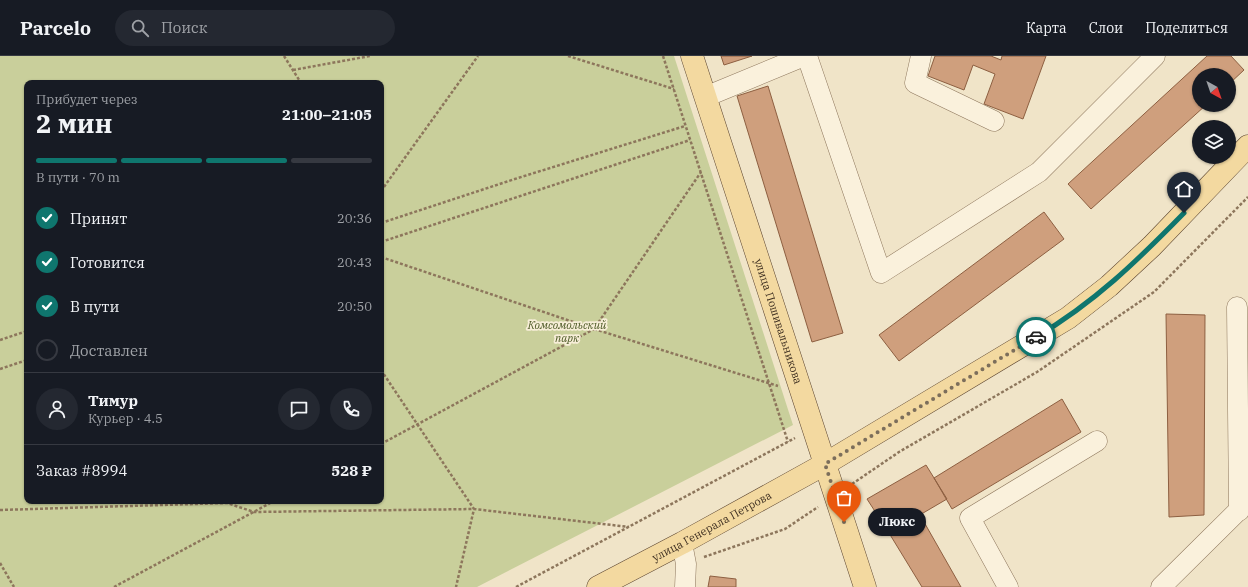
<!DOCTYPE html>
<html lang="ru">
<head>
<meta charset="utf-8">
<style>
  body { margin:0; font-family:"IBM Plex Serif",serif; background:#242831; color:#f1f3f6; height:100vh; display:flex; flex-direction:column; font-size:15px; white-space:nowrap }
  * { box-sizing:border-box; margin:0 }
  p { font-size:13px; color:#9ea1a6 }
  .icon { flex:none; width:22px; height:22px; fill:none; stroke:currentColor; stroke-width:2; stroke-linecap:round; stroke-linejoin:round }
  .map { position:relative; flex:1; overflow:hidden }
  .details { position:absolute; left:24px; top:24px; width:360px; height:424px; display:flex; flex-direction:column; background:#171b24; border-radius:8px; box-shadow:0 1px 3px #0004 }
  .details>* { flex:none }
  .needle { width:26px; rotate:140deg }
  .buttons { position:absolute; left:1192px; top:12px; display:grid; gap:8px }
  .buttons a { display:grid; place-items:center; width:44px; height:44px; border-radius:50%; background:#171b24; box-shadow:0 1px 3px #0004; font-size:20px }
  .pin { position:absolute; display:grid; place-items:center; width:34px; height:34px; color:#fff; margin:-41px -17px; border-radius:50% 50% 50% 0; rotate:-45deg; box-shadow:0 0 4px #0007 }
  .pin .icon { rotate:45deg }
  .courier { position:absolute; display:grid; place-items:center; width:40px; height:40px; margin:-20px; border:3px solid #0f766e; border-radius:50%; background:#fff; color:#222; box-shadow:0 1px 5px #0007 }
  .bubble { position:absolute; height:28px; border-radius:14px; background:#171b24; box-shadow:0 1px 3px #0004; font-size:13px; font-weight:800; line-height:28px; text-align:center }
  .overview em { font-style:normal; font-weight:800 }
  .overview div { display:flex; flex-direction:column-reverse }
  .overview { display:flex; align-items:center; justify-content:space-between; height:68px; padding:0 12px }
  h1 { font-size:26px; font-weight:800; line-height:30px }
  .bar { display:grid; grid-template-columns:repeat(4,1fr); gap:6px 4px; align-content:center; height:48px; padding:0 12px }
  .bar i { height:5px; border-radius:3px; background:#363941 }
  .bar .current { background:#0f766e }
  .bar p { grid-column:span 4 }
  .line { display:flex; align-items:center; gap:10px; padding:0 12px; border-top:1px solid #363941 }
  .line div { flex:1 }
  .round { display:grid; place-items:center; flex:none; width:42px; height:42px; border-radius:21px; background:#242831 }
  ol { padding:0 12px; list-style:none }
  li { display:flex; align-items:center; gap:12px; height:44px }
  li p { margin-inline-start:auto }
  li .icon { padding:4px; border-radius:50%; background:#0f766e; color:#fff; stroke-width:4 }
  li:last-child { color:#9ea1a6 }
  li i { width:22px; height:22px; border:2px solid #363941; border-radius:50% }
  header { display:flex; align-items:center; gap:24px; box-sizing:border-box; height:56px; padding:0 20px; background:#171b24; border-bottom:1px solid #363941 }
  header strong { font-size:19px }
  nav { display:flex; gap:22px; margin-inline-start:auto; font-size:14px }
  .search { width:280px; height:36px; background:#242831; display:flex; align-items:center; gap:10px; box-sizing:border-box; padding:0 14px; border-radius:22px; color:#9ea1a6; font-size:15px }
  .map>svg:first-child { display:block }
  .green { fill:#c9cf9b; fill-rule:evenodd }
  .building { fill:#cf9f7d; stroke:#8d5f41 }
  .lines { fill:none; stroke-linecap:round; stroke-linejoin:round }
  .minor-casing { stroke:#8d765c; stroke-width:21 }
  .major-casing { stroke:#5b4430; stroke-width:23 }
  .path { stroke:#8d765c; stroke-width:2.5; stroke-dasharray:3 2; stroke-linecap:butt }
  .minor { stroke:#faf1dc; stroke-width:20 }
  .major { stroke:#f3d9a0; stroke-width:22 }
  .done { stroke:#7c6e5b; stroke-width:4; stroke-dasharray:0 7.2 }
  .route { stroke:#0f766e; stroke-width:5 }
  .labels { text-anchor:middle; stroke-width:3.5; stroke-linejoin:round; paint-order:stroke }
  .street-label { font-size:11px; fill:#3d2e20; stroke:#f7eed8 }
  .park-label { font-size:11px; font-style:italic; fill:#4d5a26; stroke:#f7eed8 }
</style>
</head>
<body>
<header>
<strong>Parcelo</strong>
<div class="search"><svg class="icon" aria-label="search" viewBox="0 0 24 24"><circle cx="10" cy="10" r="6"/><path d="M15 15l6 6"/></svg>Поиск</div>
<nav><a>Карта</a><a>Слои</a><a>Поделиться</a></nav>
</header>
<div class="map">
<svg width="1248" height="531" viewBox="0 0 1248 531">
  <rect width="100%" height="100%" fill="#f0e4c8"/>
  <!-- green -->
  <path class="green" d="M0,0H674L793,369L477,531H0ZM27,27H381V445H27Z"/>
  <!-- building -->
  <path class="building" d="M721,0H752L724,9Z
    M935,0H991L1001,4L1002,0H1046L1023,63L984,48L995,18L973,9L964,34L928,20Z
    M1207,0H1231L1244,14L1229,28V19H1199V49H1206L1091,153L1068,128Z
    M768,30L843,277L812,286L737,40Z
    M1044,156L1064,183L899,305L879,279Z
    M1166,258L1205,259L1204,459L1169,461Z
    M1062,343L1081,376L952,453L934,422Z
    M926,409L947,443L889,477L867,443Z
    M920,459L961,531H922L889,477Z
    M710,520L736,523V531H708Z"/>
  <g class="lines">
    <!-- minor casing -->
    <g class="minor-casing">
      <path id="minor" d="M807,0L881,217L1039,116L1155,0
        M921,0L915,27L994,65
        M705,41L804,0
        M1237,251L1239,455
        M682,487L686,508L685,531
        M1008,531L970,462L1097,385
        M1161,531L1248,445"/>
    </g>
    <!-- major casing -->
    <g class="major-casing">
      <g id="major">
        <path id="s1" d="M692,0L865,531"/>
        <path id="s2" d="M598,531L682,487L825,408L1068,262L1109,230L1152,190L1248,90"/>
      </g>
    </g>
    <!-- path -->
    <path class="path" d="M284,0L301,27
      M568,0L674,33
      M663,0L788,386
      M293,14L370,0
      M381,135L478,0
      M381,167L518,122L685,70
      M381,186L690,84
      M381,201L594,273L778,330
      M0,284L27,275
      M0,313L27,304
      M381,314L474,453L456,531
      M381,388L594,273L701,116
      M852,428L899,396L1037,316L1154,236L1248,141
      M0,454L227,447L254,456L474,453L629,471
      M704,501L785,473L818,451
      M0,507L14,531
      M114,531L274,445
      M516,531L795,382"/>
    <!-- minor -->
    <use href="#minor" class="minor"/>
    <!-- major -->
    <use href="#major" class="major"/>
  </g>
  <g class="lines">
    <!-- done -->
    <path class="done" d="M844,466L825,408L1036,281"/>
    <!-- route -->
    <path class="route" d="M1036,281C1094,247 1137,205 1184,157"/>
  </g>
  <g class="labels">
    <!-- street labels -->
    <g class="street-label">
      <text dy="4" stroke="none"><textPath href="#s1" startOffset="279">улица Пошивальникова</textPath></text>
      <text dy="4" stroke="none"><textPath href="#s2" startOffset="129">улица Генерала Петрова</textPath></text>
    </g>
    <!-- park labels -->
    <g class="park-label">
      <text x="567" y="273">Комсомольский<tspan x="567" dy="13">парк</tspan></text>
    </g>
  </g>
</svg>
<div class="buttons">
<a><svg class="needle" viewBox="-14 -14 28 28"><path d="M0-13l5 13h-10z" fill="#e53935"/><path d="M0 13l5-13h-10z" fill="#9ea1a6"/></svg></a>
<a><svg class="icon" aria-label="layers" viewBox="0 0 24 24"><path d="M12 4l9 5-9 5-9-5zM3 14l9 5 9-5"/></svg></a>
</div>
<div class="pin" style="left:844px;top:466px;background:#ea580c"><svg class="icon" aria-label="bag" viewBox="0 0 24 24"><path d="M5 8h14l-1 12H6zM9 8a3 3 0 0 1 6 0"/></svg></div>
<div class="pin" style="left:1184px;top:157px;background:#1f2937"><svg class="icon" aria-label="home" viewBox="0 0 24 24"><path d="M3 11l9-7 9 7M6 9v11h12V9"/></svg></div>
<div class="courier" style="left:1036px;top:281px"><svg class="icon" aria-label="car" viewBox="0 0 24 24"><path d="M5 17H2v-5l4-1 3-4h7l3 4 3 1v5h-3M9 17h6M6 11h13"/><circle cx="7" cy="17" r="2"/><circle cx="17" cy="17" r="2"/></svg></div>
<div class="bubble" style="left:868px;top:452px;width:58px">Люкс</div>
<section class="details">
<div class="overview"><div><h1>2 мин</h1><p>Прибудет через</p></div><em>21:00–21:05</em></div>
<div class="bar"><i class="current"></i><i class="current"></i><i class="current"></i><i></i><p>В пути · 70 m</p></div>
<ol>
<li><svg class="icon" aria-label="check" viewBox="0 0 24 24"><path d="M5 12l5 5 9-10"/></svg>Принят<p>20:36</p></li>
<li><svg class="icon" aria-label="check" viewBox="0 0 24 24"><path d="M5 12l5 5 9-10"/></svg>Готовится<p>20:43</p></li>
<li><svg class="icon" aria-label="check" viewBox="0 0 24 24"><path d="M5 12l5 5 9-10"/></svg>В пути<p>20:50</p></li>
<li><i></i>Доставлен</li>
</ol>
<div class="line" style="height:72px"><a class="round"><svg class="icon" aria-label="person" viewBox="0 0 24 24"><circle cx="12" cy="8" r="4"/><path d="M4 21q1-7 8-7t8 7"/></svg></a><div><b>Тимур</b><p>Курьер · 4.5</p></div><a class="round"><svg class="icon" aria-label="chat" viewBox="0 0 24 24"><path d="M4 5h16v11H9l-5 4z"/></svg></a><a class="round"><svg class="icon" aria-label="phone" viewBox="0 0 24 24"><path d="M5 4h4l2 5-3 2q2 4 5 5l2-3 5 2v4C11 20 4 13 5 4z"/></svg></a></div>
<div class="line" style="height:52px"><div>Заказ #8994</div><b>528 ₽</b></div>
</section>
</div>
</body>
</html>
